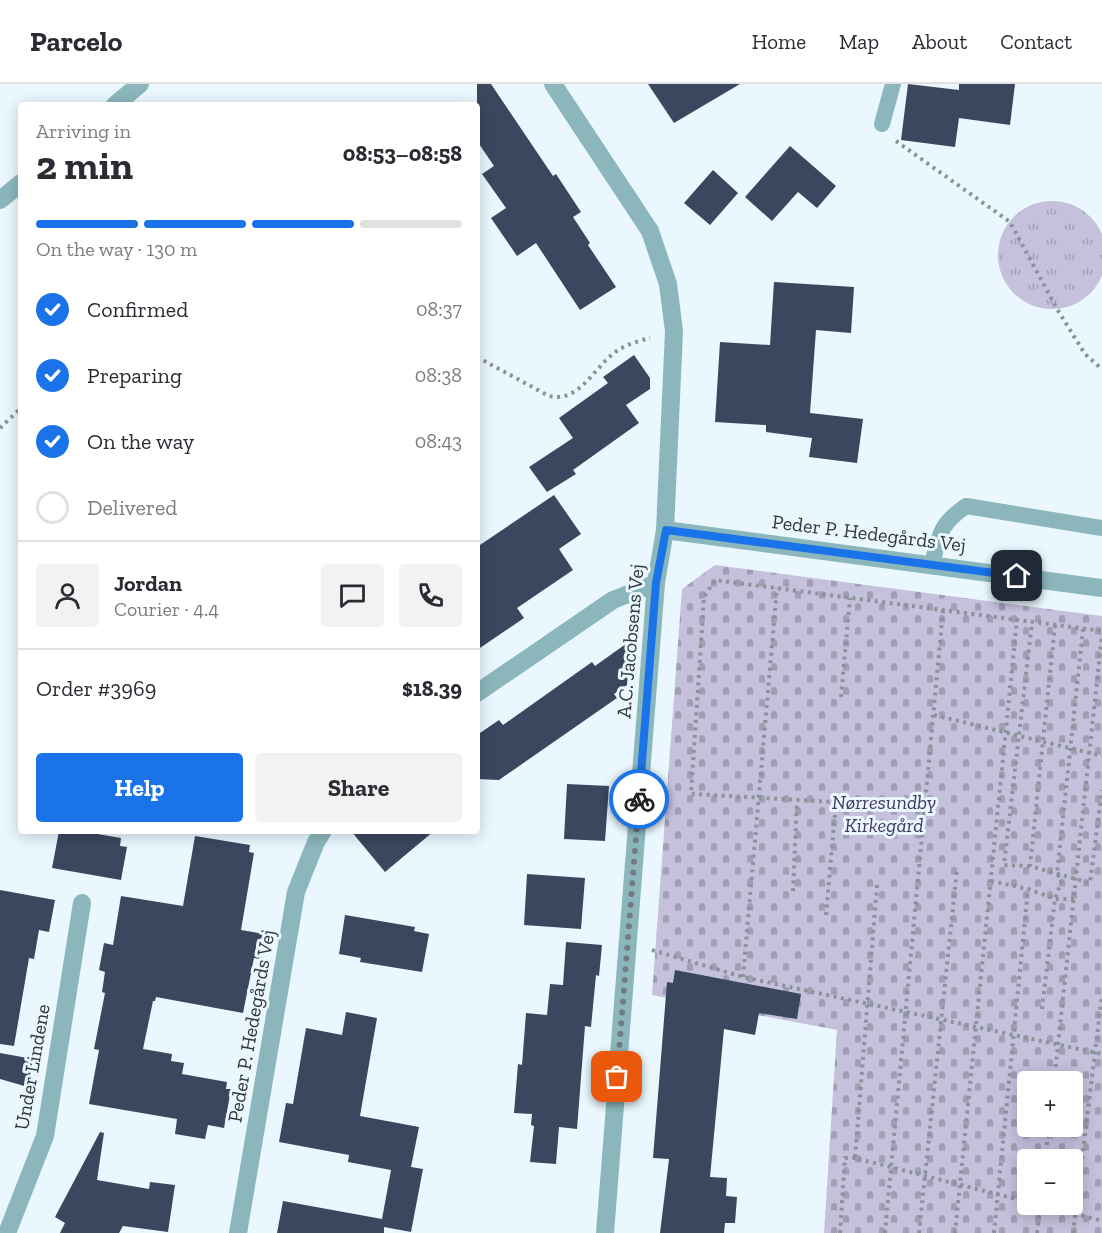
<!DOCTYPE html>
<html lang="en">
<head>
<meta charset="utf-8">
<style>
  body { margin:0; font-family:"Zilla Slab",serif; background:#f2f2f3; color:#2b2b33; height:100vh; display:flex; flex-direction:column; font-size:22px; white-space:nowrap }
  * { box-sizing:border-box; margin:0 }
  p { font-size:20px; color:#7c7c81 }
  .icon { flex:none; width:33px; height:33px; fill:none; stroke:currentColor; stroke-width:2; stroke-linecap:round; stroke-linejoin:round }
  .map { position:relative; flex:1; overflow:hidden }
  .drawer { position:absolute; left:18px; top:18px; width:462px; height:732px; display:flex; flex-direction:column; background:#fff; border-radius:6px; box-shadow:0 3px 15px #0003 }
  .drawer>* { flex:none }
  .tools { position:absolute; left:1017px; top:987px; display:grid; gap:12px }
  .tools a { display:grid; place-items:center; width:66px; height:66px; border-radius:6px; background:#fff; box-shadow:0 3px 15px #0003; font-size:30px }
  .pin { position:absolute; display:grid; place-items:center; width:51px; height:51px; color:#fff; margin:-26px; border-radius:12px; box-shadow:0 3px 9px #0006 }
  .courier { position:absolute; display:grid; place-items:center; width:60px; height:60px; margin:-30px; border:4px solid #1a73e8; border-radius:50%; background:#fff; color:#222; box-shadow:0 2px 8px #0007 }
  .summary em { font-style:normal; font-weight:700 }
  .summary div { display:flex; flex-direction:column-reverse }
  .summary { display:flex; align-items:center; justify-content:space-between; height:102px; padding:0 18px }
  h1 { font-size:39px; font-weight:700; line-height:45px }
  .bar { display:grid; grid-template-columns:repeat(4,1fr); gap:9px 6px; align-content:center; height:72px; padding:0 18px }
  .bar i { height:8px; border-radius:4px; background:#e1e1e2 }
  .bar .active { background:#1a73e8 }
  .bar p { grid-column:span 4 }
  .line { display:flex; align-items:center; gap:15px; padding:0 18px; border-top:2px solid #e1e1e2 }
  .line div { flex:1 }
  .round { display:grid; place-items:center; flex:none; width:63px; height:63px; border-radius:6px; background:#f2f2f3 }
  ol { padding:0 18px; list-style:none }
  li { display:flex; align-items:center; gap:18px; height:66px }
  li p { margin-inline-start:auto }
  li .icon { padding:6px; border-radius:50%; background:#1a73e8; color:#fff; stroke-width:4 }
  li:last-child { color:#7c7c81 }
  li i { width:33px; height:33px; border:3px solid #e1e1e2; border-radius:50% }
  .primary-button { display:flex; gap:12px; margin-top:auto; padding:12px 18px }
  .primary-button a { flex:1; height:69px; border-radius:6px; background:#1a73e8; color:#fff; font-size:24px; font-weight:700; line-height:69px; text-align:center }
  .primary-button a+a { background:#f2f2f3; color:#2b2b33 }
  header { display:flex; align-items:center; gap:36px; box-sizing:border-box; height:84px; padding:0 30px; background:#fff; border-bottom:2px solid #e1e1e2 }
  header strong { font-size:28px }
  nav { display:flex; gap:33px; margin-inline-start:auto; font-size:21px }
  .map>svg:first-child { display:block }
  .grass { fill:url(#grass-tufts) }
  .cemetery { fill:url(#cemetery-stones); fill-rule:evenodd }
  .building { fill:#3a475f }
  .lines { fill:none; stroke-linecap:round; stroke-linejoin:round }
  .path { stroke:#899399; stroke-width:4; stroke-dasharray:3 4.5; stroke-linecap:butt }
  .lane { stroke:#8bb7bc; stroke-width:16 }
  .street { stroke:#8bb7bc; stroke-width:18 }
  .done { stroke:#727b80; stroke-width:6; stroke-dasharray:0 10.8 }
  .route { stroke:#1a73e8; stroke-width:8 }
  .labels { text-anchor:middle; stroke-width:6; stroke-linejoin:round; paint-order:stroke }
  .street-label { font-size:20px; fill:#31383c; stroke:#eaf7ff }
  .park-label { font-size:20px; font-style:italic; fill:#413763; stroke:#eaf7ff }
</style>
</head>
<body>
<header>
<strong>Parcelo</strong>
<nav><a>Home</a><a>Map</a><a>About</a><a>Contact</a></nav>
</header>
<div class="map">
<svg width="1102" height="1149" viewBox="0 0 1102 1149">
  <defs>
    <pattern id="grass-tufts" width="24" height="20" patternUnits="userSpaceOnUse" patternTransform="scale(1.5)"><rect width="24" height="20" fill="#c5c1dd"/><path d="M3 7l-1-3M5 7V3M7 7l1-3M15 17l-1-3M17 17v-4M19 17l1-3" fill="none" stroke="#a19eb4"/></pattern>
    <pattern id="cemetery-stones" width="16" height="16" patternUnits="userSpaceOnUse" patternTransform="scale(1.5)"><rect width="16" height="16" fill="#c5c1dd"/><path d="M2 7V4a2 2 0 0 1 4 0v3zM10 15v-3a2 2 0 0 1 4 0v3z" fill="#a19eb4"/></pattern>
  </defs>
  <rect width="100%" height="100%" fill="#eaf7ff"/>
  <!-- grass -->
  <path class="grass" d="M998 171a54 54 0 1 1 108 0a54 54 0 1 1-108 0Z"/>
  <!-- cemetery -->
  <path class="cemetery" d="M715,481L1102,532V1149H824L837,946L652,911L682,505ZM1028,998H1072V1042H1028ZM1028,1076H1072V1120H1028Z"/>
  <!-- building -->
  <path class="building" d="M477,0H491L553,92L556,90L581,128L573,133L590,159L588,161L616,203L580,226L536,159L517,172L491,134L506,124L482,90L494,82L477,57Z
    M648,0H740L674,39Z
    M908,0L959,6V0H1015L1010,41L959,34L955,63L901,56Z
    M790,62L836,102L817,124L798,108L772,137L745,113Z
    M713,86L738,109L710,141L684,119Z
    M774,198L854,203L851,249L816,246L810,329L863,335L857,379L809,373L812,354L766,348V341L715,338L720,258L770,261Z
    M634,271L650,294V305L626,321L639,339L573,386L576,390L547,408L529,383L573,354L559,334L608,299L603,293Z
    M554,411L581,450L559,465L573,486L517,524L524,534L477,566V463Z
    M630,557L627,601L614,610L617,614L499,696L477,695V651L499,636L503,641L592,578L595,582Z
    M567,700L609,702L605,757L564,755Z
    M59,747H80L121,754L120,762L127,763L121,796L52,784Z
    M351,747H434L385,788Z
    M195,752L250,761L249,768L254,769L241,846L264,850L260,875L254,874L243,929L156,913L155,917H153L143,965L172,970L171,977L184,979L182,990L227,998L226,1005H231L224,1044L208,1041L205,1055L175,1050L177,1035L89,1020L99,966L94,965L105,909L102,908L105,888L99,886L104,859L113,861L121,812L183,822Z
    M527,790L585,794L581,845L524,841Z
    M0,806L55,816L49,848L39,846L34,875L29,874L14,962L0,960Z
    M345,831L415,843L414,847L429,850L422,888L360,878L361,874L339,870Z
    M566,858L602,861L599,892L596,891L591,943L585,942L577,1045L559,1043L556,1080L530,1078L534,1042L531,1041L532,1030L514,1029L518,980L522,981L526,929L547,931L550,900L563,901Z
    M675,886L801,910L797,935L759,929L755,951L724,945L710,1093L727,1094L726,1112L737,1113L735,1139H725L724,1149H660L669,1075L653,1074L667,898L673,899Z
    M346,928L377,934L360,1032L419,1043L411,1083L423,1085L411,1148L384,1143V1149H277L283,1117L382,1135L391,1086L348,1078L349,1071L279,1058L286,1019L293,1020L306,944L342,951Z
    M0,969L33,975L28,1003L0,995Z
    M100,1048L104,1049L97,1096L149,1105L150,1098L175,1101L168,1148L123,1142L119,1149H60L65,1139L55,1133Z"/>
  <g class="lines">
    <!-- path -->
    <path class="path" d="M896,57L1010,138L1057,225L1085,270L1102,285
      M477,273L549,312C579,319 593,285 614,269C624,261 638,257 650,254
      M0,344L21,324
      M1055,541L1030,782L1090,799L1102,706
      M841,613L850,514
      M934,631L1102,672
      M1030,782L1004,781L1032,538
      M991,797L1028,805L1055,815H1074
      M877,801L855,1074L1028,1118
      M793,807L797,717
      M826,831L836,718L691,710L704,513L715,496L1102,547
      M652,866L743,893L1102,970
      M743,893L777,504
      M1042,925L1055,815L1062,796L1057,790L1083,545
      M1054,998L1102,550
      M1045,1076L1049,1042
      M1038,1120L1102,1137
      M840,1149L845,1074H855
      M885,1149L943,526
      M919,1149L957,785
      M955,1149L1017,536
      M994,1149L1028,805
      M1037,1149L1040,1121
      M1073,1149L1102,911"/>
    <!-- lane -->
    <path class="lane" d="M882,40L893,0
      M932,480C940,450 939,441 966,422L1102,444"/>
    <!-- street -->
    <path class="street" d="M553,0L650,147L668,200L674,247L665,446L656,499L605,1149
      M115,21L140,0
      M0,116L21,99
      M665,446L1102,504
      M477,609L613,516L656,499
      M7,1149L45,1052L82,819
      M238,1149L296,808L316,758L323,747"/>
  </g>
  <g class="lines">
    <!-- done -->
    <path class="done" d="M617,993L639,715"/>
    <!-- route -->
    <path class="route" d="M639,715L656,499L666,446L1017,492"/>
  </g>
  <g class="labels">
    <!-- street labels -->
    <g class="street-label">
      <text transform="translate(869 449) rotate(7)" y="7">Peder P. Hedegårds Vej</text>
      <text transform="translate(630 557) rotate(-85)" y="7">A.C. Jacobsens Vej</text>
      <text transform="translate(251 942) rotate(-80)" y="7">Peder P. Hedegårds Vej</text>
      <text transform="translate(32 983) rotate(-80)" y="7">Under Lindene</text>
    </g>
    <!-- park labels -->
    <g class="park-label">
      <text x="884" y="725">Nørresundby<tspan x="884" dy="23">Kirkegård</tspan></text>
    </g>
  </g>
</svg>
<div class="tools">
<a>+</a>
<a>−</a>
</div>
<div class="pin" style="left:617px;top:993px;background:#ea580c"><svg class="icon" aria-label="bag" viewBox="0 0 24 24"><path d="M5 8h14l-1 12H6zM9 8a3 3 0 0 1 6 0"/></svg></div>
<div class="pin" style="left:1017px;top:492px;background:#1f2937"><svg class="icon" aria-label="home" viewBox="0 0 24 24"><path d="M3 11l9-7 9 7M6 9v11h12V9"/></svg></div>
<div class="courier" style="left:639px;top:715px"><svg class="icon" aria-label="bike" viewBox="0 0 24 24"><circle cx="6" cy="16" r="4"/><circle cx="18" cy="16" r="4"/><path d="M6 16l4-8h5l3 8M10 8l3 8H6M13 5h3"/></svg></div>
<section class="drawer">
<div class="summary"><div><h1>2 min</h1><p>Arriving in</p></div><em>08:53–08:58</em></div>
<div class="bar"><i class="active"></i><i class="active"></i><i class="active"></i><i></i><p>On the way · 130 m</p></div>
<ol>
<li><svg class="icon" aria-label="check" viewBox="0 0 24 24"><path d="M5 12l5 5 9-10"/></svg>Confirmed<p>08:37</p></li>
<li><svg class="icon" aria-label="check" viewBox="0 0 24 24"><path d="M5 12l5 5 9-10"/></svg>Preparing<p>08:38</p></li>
<li><svg class="icon" aria-label="check" viewBox="0 0 24 24"><path d="M5 12l5 5 9-10"/></svg>On the way<p>08:43</p></li>
<li><i></i>Delivered</li>
</ol>
<div class="line" style="height:108px"><a class="round"><svg class="icon" aria-label="person" viewBox="0 0 24 24"><circle cx="12" cy="8" r="4"/><path d="M4 21q1-7 8-7t8 7"/></svg></a><div><b>Jordan</b><p>Courier · 4.4</p></div><a class="round"><svg class="icon" aria-label="chat" viewBox="0 0 24 24"><path d="M4 5h16v11H9l-5 4z"/></svg></a><a class="round"><svg class="icon" aria-label="phone" viewBox="0 0 24 24"><path d="M5 4h4l2 5-3 2q2 4 5 5l2-3 5 2v4C11 20 4 13 5 4z"/></svg></a></div>
<div class="line" style="height:78px"><div>Order #3969</div><b>$18.39</b></div>
<div class="primary-button"><a>Help</a><a>Share</a></div>
</section>
</div>
</body>
</html>
